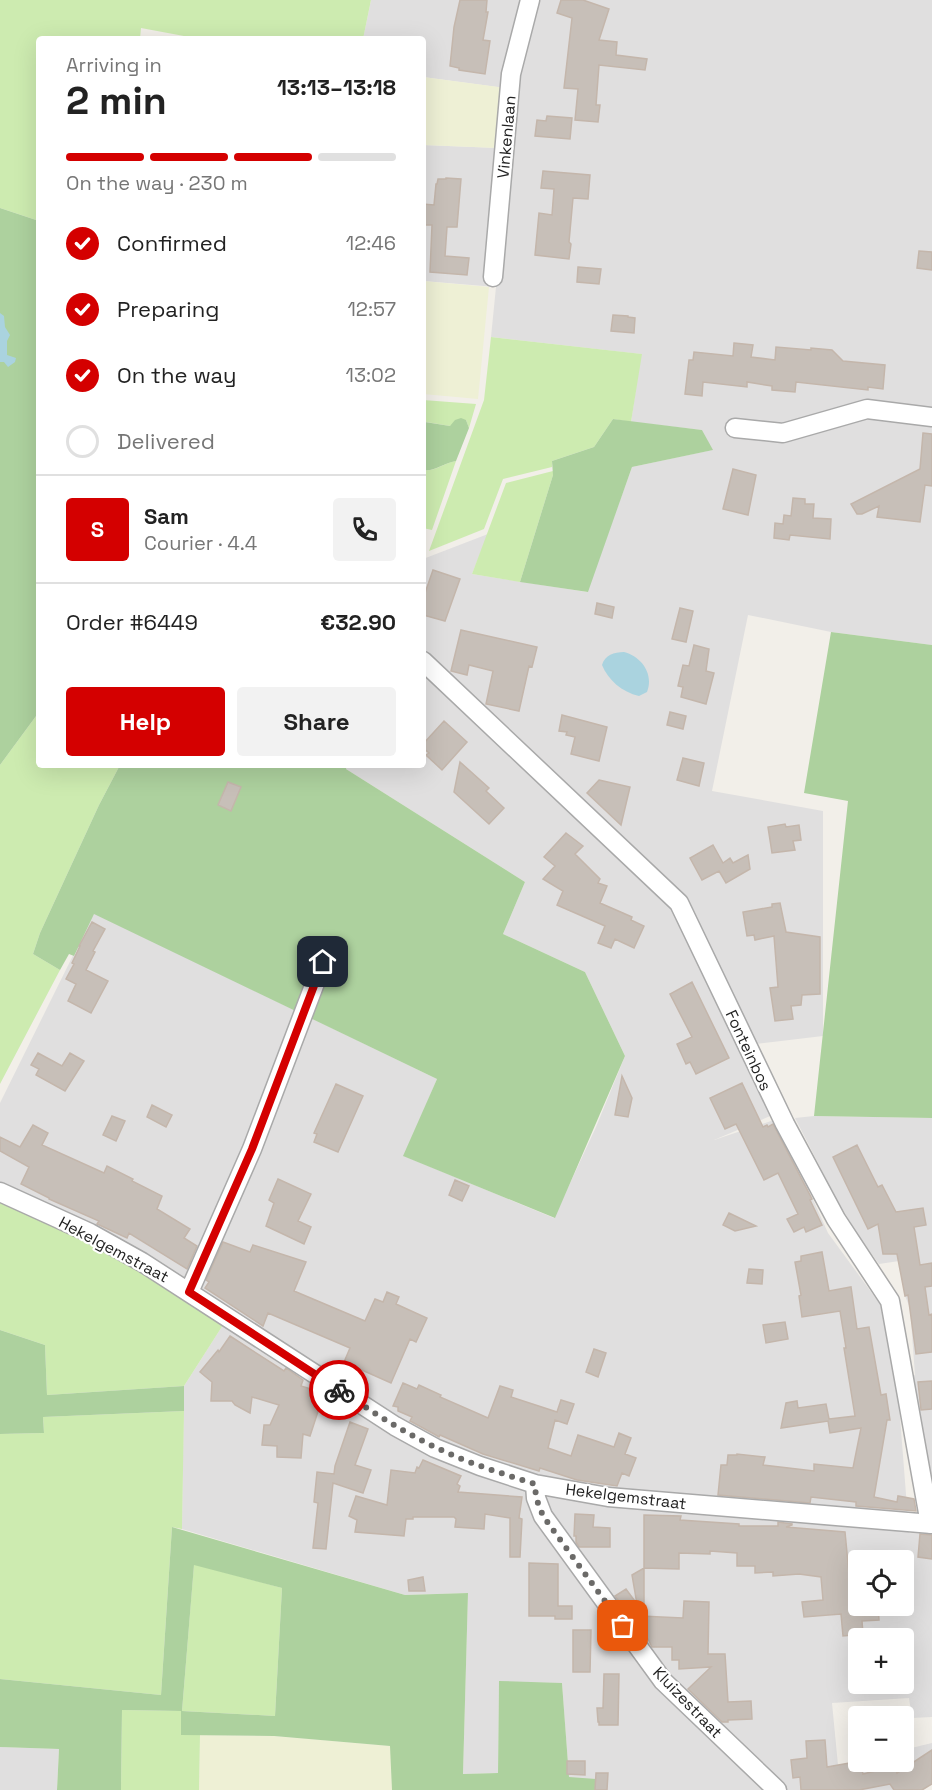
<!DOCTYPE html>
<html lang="en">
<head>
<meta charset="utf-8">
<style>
  body { margin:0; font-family:"Space Grotesk",sans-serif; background:#f2f2f2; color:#222; height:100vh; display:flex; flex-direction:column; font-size:22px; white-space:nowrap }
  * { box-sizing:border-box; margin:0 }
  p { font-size:20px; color:#767676 }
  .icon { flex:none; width:33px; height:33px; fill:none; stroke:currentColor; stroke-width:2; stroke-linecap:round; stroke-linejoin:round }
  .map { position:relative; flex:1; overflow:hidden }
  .sheet { position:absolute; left:36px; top:36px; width:390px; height:732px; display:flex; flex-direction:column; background:#fff; border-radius:6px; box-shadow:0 6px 24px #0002 }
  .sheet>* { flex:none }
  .tools { position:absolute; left:848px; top:1550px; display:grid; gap:12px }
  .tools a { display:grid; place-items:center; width:66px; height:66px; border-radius:6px; background:#fff; box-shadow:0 6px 24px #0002; font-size:30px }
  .pin { position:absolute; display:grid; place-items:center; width:51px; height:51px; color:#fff; margin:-26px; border-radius:12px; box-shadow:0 3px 9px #0006 }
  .courier { position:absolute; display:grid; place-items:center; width:60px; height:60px; margin:-30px; border:4px solid #d40000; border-radius:50%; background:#fff; color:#222; box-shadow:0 2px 8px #0007 }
  .head em { font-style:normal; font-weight:800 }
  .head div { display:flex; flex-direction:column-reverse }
  .head { display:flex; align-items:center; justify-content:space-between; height:102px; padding:0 30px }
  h1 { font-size:39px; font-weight:800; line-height:45px }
  .bar { display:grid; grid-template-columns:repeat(4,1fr); gap:9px 6px; align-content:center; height:72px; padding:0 30px }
  .bar i { height:8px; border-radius:4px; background:#e0e0e0 }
  .bar .selected { background:#d40000 }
  .bar p { grid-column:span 4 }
  .line { display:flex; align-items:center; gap:15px; padding:0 30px; border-top:2px solid #e0e0e0 }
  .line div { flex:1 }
  .round { display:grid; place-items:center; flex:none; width:63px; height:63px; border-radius:6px; background:#f2f2f2 }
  ol { padding:0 30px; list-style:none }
  li { display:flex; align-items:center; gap:18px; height:66px }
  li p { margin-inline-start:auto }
  li .icon { padding:6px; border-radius:50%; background:#d40000; color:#fff; stroke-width:4 }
  li:last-child { color:#767676 }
  li i { width:33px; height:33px; border:3px solid #e0e0e0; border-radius:50% }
  .action { display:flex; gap:12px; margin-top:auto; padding:12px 30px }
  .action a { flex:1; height:69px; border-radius:6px; background:#d40000; color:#fff; font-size:24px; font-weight:800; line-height:69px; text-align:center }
  .action a+a { background:#f2f2f2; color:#222 }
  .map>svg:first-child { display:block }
  .residential { fill:#e0dfdf; fill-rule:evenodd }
  .farmland { fill:#eef0d5 }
  .grass { fill:#cdebb0 }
  .forest { fill:#add19e; fill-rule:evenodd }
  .water { fill:#aad3df }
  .building { fill:#c7bfb8; stroke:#c4b6ab; stroke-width:1.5 }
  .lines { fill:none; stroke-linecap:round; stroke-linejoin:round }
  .minor-casing { stroke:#a9a9a9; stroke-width:21 }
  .minor { stroke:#fff; stroke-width:18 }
  .done { stroke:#6b6a68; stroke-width:6; stroke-dasharray:0 10.8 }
  .route { stroke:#d40000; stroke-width:8 }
  .labels { text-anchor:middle; stroke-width:4.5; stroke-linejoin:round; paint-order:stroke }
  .street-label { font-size:16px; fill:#222; stroke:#fff }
</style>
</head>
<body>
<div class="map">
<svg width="932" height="1790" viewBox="0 0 932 1790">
  <rect width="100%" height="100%" fill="#f2efe9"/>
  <!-- residential -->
  <path class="residential" d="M371,0H932V645L831,632L748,615L712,791L823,811V1036L756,1044L782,1111L714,1140L777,1119L828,1233L880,1304L883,1316L899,1404L909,1533L932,1534V1717L912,1718L909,1698L832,1703L838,1765L858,1761H903V1750L932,1743V1784L913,1790H597L569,1778L562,1683L499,1682L498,1773L463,1774L468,1593L405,1595L182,1529L184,1386L230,1314L0,1185V1103L94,913L437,1079L404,1156L554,1218L596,1127L625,1056L585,972L503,934L525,882L346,769L347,765H423V559L488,534L472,574L587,592L632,467L712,450L702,430L631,422L641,354L491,337L496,287L423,281V145L498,148L505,88L423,77V39H363ZM858,1560H903V1605H858ZM858,1638H903V1683H858Z
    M814,1116L932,1118V1478L912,1376L915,1375L910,1308L905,1296L899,1261L879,1264L860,1238L837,1200L795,1118Z
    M0,1747L59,1749L57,1790H0Z"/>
  <!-- farmland -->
  <path class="farmland" d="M423,77L506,88L498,148L423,145Z
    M423,281L489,287L478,399L423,394Z
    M200,1735L274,1736L391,1746L392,1790H199Z"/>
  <!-- grass -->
  <path class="grass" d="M0,0H371L363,39H200L141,28L140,39H39V221L0,208Z
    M491,337L642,354L631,422L613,419L594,447L552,461V467L503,479L484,529L429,551L484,400Z
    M423,400L476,404L469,428L466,420L450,426L426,422L423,427Z
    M456,461L432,530L423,528V470C436,472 443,463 456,461Z
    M553,471V475L520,582L472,574L506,483Z
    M39,712V765H120L99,805L40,933L33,954L60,970L0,1084V765Z
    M0,1203C17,1210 35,1216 51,1224C112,1252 168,1288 223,1325L184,1386L47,1395L45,1345L0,1330Z
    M184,1411L182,1529L172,1527L161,1695L0,1679V1434L44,1433L43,1417Z
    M194,1564L282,1588L275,1716L182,1711L181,1735H200L199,1790H121L122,1710L182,1711Z"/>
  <!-- forest -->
  <path class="forest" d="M0,208L39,221V712L0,765Z
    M461,418L466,420L469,428L456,461C443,463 435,472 423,470V427L425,422L450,426L455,420Z
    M613,419L702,430L713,450L632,467L588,592L520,582L553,475L552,461L594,447Z
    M831,632L932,645V1118L814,1116L848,801L804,793Z
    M120,765H347L346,769L525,882L503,934L585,972L625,1056L555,1218L403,1156L437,1079L94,914L74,956L69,954L60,970L33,954L40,933L99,805Z
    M0,1330L45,1345L47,1395L184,1386V1411L43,1417L44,1433L0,1434Z
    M172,1527L405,1595L468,1593L463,1774L498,1773L499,1681L562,1683L569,1777L596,1779L597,1790H392L390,1746L274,1736L181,1735V1711L122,1710L121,1790H57L59,1749L0,1747V1679L161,1695ZM194,1565L282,1588L275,1716L182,1711Z"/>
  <!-- water -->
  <path class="water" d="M0,313L4,316L5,327L10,335L7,341V355L16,358L15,362L8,367L4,362H0Z
    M624,652C642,657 654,674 647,692L639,696C622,692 608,680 602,665C605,655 614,652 624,652Z"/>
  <!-- building -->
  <path class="building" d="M460,0H487L486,12H488L483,40L490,41L485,74L459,70V68L450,66L454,27Z
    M561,0H583L609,9L599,40L617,42L616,55L647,59L645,70L599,65L596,105H600L598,122L575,120L578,89L564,88L572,18L557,13Z
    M547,116L572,118L570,139L535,136L537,120L546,121Z
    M543,171L590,175L588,199L573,198L569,242L571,244L569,259L535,255L539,213L552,215L554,189L541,188Z
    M446,178L461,179L457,227H447L445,256L469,258L467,275L430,272L432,225H423V204L434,205L436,184H437L438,179H446Z
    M919,251L932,252V270L917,268Z
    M578,267L601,269L599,284L577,282Z
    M613,315L628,316V317L635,318L634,333L611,331Z
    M734,343L753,345L751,357L775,360L776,347L811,350V348L832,350L843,361L885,365L883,389L868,387V390L796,382L795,392L772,390V386L747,382V387L703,382L702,396L685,394L689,360H693L694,352L733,356Z
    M923,433L932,434V486L925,485L920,522L877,517L879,506L862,514H857L851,504L920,469Z
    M733,469L756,475L748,515L723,509Z
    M793,498L805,499V504H814L813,518L831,519L830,539L790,535L789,540L774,538L775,523L783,524L784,515L791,516Z
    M433,570L460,579L445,621L423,615V599Z
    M597,603L614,607L612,618L595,614Z
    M680,608L693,611L686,642L672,639Z
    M461,630L537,647L532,667L529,666L519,711L486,704L493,671L469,665L467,675L451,671Z
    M694,645L709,649L706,671L714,673L706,704L681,697L683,687L678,686L683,665L689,666Z
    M670,712L686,716L683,729L667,725Z
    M562,715L607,727L599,761L571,754L575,737L566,735L567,732L559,731Z
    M444,721L467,742L442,770L426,755L429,753L423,748V744Z
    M683,758L704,763L699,786L677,780Z
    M460,762L489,788L486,791L504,808L489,824L454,792Z
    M599,780L630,787L621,825L587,793Z
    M228,782L241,787L231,811L218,805Z
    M785,824L786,827L799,825L801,840L793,841L795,850L772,853L768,827Z
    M566,833L583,846L575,854L600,879L598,883L607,886L600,903L632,917L631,920L644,926L634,948L615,939L611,948L598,943L605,926L557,905L563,891L543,879L555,866L544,857Z
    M713,845L723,863L730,858L733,863L748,855L750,869L726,883L719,871L702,880L690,858Z
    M780,903L786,932L820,937V994L802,995L801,1005L791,1006L793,1019L775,1021L770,988L778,987L774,936L755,940L754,935L747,936L743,912L772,907V904Z
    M92,922L105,929L93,951L95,952L86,970L108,981L91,1013L68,1001L76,984L66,979L74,964L72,963L80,946H79Z
    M692,982L729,1058L696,1074L690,1062L686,1064L677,1044L692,1037L670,994Z
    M38,1053L62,1066L70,1053L84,1061L65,1091L36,1075L39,1069L31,1065Z
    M622,1076L632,1098L628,1117L615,1115Z
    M742,1083L763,1127L767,1125L768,1127L773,1124L812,1199L810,1200L822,1225L806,1232L804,1227L794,1232L787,1219L798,1214L778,1173L764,1180L736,1124L725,1129L710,1098Z
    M336,1084L363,1096L338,1152L314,1142L317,1134L314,1133Z
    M152,1105L172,1115L166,1127L147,1117Z
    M112,1116L125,1121L116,1141L103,1135Z
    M33,1125L48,1133L42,1145L104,1173L107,1166L133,1179L132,1181L162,1196L157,1209L190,1229L184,1238L197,1246L187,1269L129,1233L127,1238L110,1230L97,1224L99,1221L49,1199V1198L21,1184L29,1167L0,1151V1137L20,1147Z
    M857,1145L878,1187L882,1185L896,1212L923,1208L926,1225L914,1227L920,1265L932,1263V1286L925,1287L929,1315L932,1314V1352L916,1354L908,1295L905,1296L897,1254H883L878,1224L868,1229L833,1157Z
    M278,1179L311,1194L298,1221L311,1227L304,1244L266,1226L274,1203L269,1200Z
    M455,1180L469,1186L462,1201L449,1195Z
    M729,1213L756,1226L735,1231L723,1225Z
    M223,1242L250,1252L253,1245L306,1262L294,1291L365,1321L375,1299L383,1302L387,1292L399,1297L396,1304L427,1318L416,1342L410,1339L391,1383L344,1362L350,1348L268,1313L263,1326L205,1288L209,1282L206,1280Z
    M822,1252L829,1291L851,1287L857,1329L869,1327L881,1395L886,1394L890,1420H887L874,1497L897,1502L898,1496L914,1499L916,1511L856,1506V1502L811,1497L810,1503L718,1495L721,1465H727L728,1455H737V1454L765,1457L763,1465L814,1471V1464L853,1468L861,1428L830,1433L828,1421L781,1428L786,1403L797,1401L798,1408L826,1404L829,1419L855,1416L844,1348H846L840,1311L802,1317L799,1296L801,1295L795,1262L801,1261V1256Z
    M749,1269L763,1270L762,1284L747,1283Z
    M785,1322L788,1339L766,1343L763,1325Z
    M230,1336L284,1371L286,1368L303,1380L301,1386L324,1393L310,1436L303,1434L301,1458L277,1457V1446L262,1445L264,1425H270L279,1405L252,1397L250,1413L235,1405L232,1401H211L212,1382L200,1372L218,1350L219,1352Z
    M594,1349L606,1353L598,1377L586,1372Z
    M932,1381V1409L921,1410L918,1382Z
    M403,1383L417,1389L419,1385L441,1395L440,1397L488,1418L500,1386L513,1390L511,1397L557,1412L561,1400L574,1404L567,1424L555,1420L548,1448L571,1456L578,1435L614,1447L619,1433L631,1438L625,1454L636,1458L629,1476L622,1473L617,1486L577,1480L540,1468L539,1471L483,1454L440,1435L439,1437L434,1434L410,1421L412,1417L398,1411V1407L393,1406Z
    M350,1422L368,1429L355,1465L371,1470L363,1493L333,1483L326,1549L313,1548L318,1503L314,1502L317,1472L334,1474L335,1466Z
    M423,1460L461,1476L457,1484L460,1486L458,1492L522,1497L519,1518L522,1519L520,1557H510V1518L485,1514L484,1529L455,1527L456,1519L454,1517H413V1519H406L404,1536L355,1532L357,1520L349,1516L356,1496L387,1505L391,1470L415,1473L417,1467L419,1468Z
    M575,1514L594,1515L593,1527L610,1528V1547H579L576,1542V1536H574Z
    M644,1515L681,1516L680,1520L739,1524V1526H778V1522L792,1524V1525L786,1527L845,1532L852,1605H878L879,1620L862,1621L863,1634L843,1636L841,1614L804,1617L802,1602L823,1600L821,1577L799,1574L773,1576V1572L755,1573V1566H737V1553L710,1551V1554L679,1553V1569L644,1568Z
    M920,1534L932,1535V1559L918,1557Z
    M529,1563L558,1564V1606H572V1619H555V1616H529Z
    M644,1568V1608H639L642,1612L632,1619L615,1596L626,1589L637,1604L632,1575Z
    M423,1577L425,1591H409L408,1580Z
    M684,1601L709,1602L708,1654H725L728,1702L751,1701L752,1719L728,1720V1722H722L688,1689L711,1667L679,1669V1660H672V1647H652L648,1639L641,1632V1616L683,1618Z
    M573,1630H591L590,1672H573Z
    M604,1674H619L618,1725H599V1722H598L597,1708H603Z
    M825,1740L827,1767L860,1761L863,1774L895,1766L897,1773L932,1750V1784L922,1790H894L890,1784L859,1790H801L800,1777L793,1778L791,1760L807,1758L806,1741Z
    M567,1761H585V1775L567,1774Z
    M596,1773H608L607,1790H595Z"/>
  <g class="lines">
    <!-- minor casing -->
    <g class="minor-casing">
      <path id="minor" d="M493,277L511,74L530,0
        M735,428L783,433L867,409L932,417
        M423,661L679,903L785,1124L836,1219L890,1301L930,1524
        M0,1192L90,1233L142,1262L395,1426L435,1448L480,1466L535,1484L608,1497L932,1524
        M189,1292L252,1149L323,962
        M535,1484L536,1498L543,1516L663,1681L777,1790"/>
    </g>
    <!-- minor -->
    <use href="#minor" class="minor"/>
  </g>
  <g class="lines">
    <!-- done -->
    <path class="done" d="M339,1390C370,1410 401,1431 435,1447C467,1463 501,1473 535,1484L536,1498L543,1516L623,1626"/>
    <!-- route -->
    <path class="route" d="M323,962L252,1149L189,1292L339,1390"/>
  </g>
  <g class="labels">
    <!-- street labels -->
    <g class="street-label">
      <text transform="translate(506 137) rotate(-85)" y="6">Vinkenlaan</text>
      <text transform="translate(749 1050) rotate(65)" y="6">Fonteinbos</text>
      <text transform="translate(114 1249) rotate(28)" y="6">Hekelgemstraat</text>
      <text transform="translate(626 1496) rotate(7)" y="6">Hekelgemstraat</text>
      <text transform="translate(688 1702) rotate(46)" y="6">Kluizestraat</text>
    </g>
  </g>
</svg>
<div class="tools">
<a><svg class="icon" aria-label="locate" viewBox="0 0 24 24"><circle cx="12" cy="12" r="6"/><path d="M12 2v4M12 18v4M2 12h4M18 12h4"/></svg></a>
<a>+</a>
<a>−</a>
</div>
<div class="pin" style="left:623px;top:1626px;background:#ea580c"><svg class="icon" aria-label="bag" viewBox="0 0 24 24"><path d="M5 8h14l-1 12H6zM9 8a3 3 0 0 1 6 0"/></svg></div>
<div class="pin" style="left:323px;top:962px;background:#1f2937"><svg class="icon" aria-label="home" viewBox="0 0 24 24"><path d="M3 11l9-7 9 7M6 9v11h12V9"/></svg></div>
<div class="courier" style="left:339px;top:1390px"><svg class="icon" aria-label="bike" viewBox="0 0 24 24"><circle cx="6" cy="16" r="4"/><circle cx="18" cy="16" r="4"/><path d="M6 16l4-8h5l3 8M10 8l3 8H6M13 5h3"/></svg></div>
<section class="sheet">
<div class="head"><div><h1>2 min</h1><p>Arriving in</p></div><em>13:13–13:18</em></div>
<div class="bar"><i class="selected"></i><i class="selected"></i><i class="selected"></i><i></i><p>On the way · 230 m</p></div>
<ol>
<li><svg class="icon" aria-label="check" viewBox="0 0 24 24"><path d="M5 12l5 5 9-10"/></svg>Confirmed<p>12:46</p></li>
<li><svg class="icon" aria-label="check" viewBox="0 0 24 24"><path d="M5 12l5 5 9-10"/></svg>Preparing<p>12:57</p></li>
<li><svg class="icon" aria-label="check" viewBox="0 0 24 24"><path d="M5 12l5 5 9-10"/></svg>On the way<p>13:02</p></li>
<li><i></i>Delivered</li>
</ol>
<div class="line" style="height:108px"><b class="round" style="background:#d40000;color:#fff">S</b><div><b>Sam</b><p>Courier · 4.4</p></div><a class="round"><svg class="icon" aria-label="phone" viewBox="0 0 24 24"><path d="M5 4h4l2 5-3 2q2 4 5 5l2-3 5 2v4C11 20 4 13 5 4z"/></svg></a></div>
<div class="line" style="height:78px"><div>Order #6449</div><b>€32.90</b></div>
<div class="action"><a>Help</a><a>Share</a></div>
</section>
</div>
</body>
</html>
